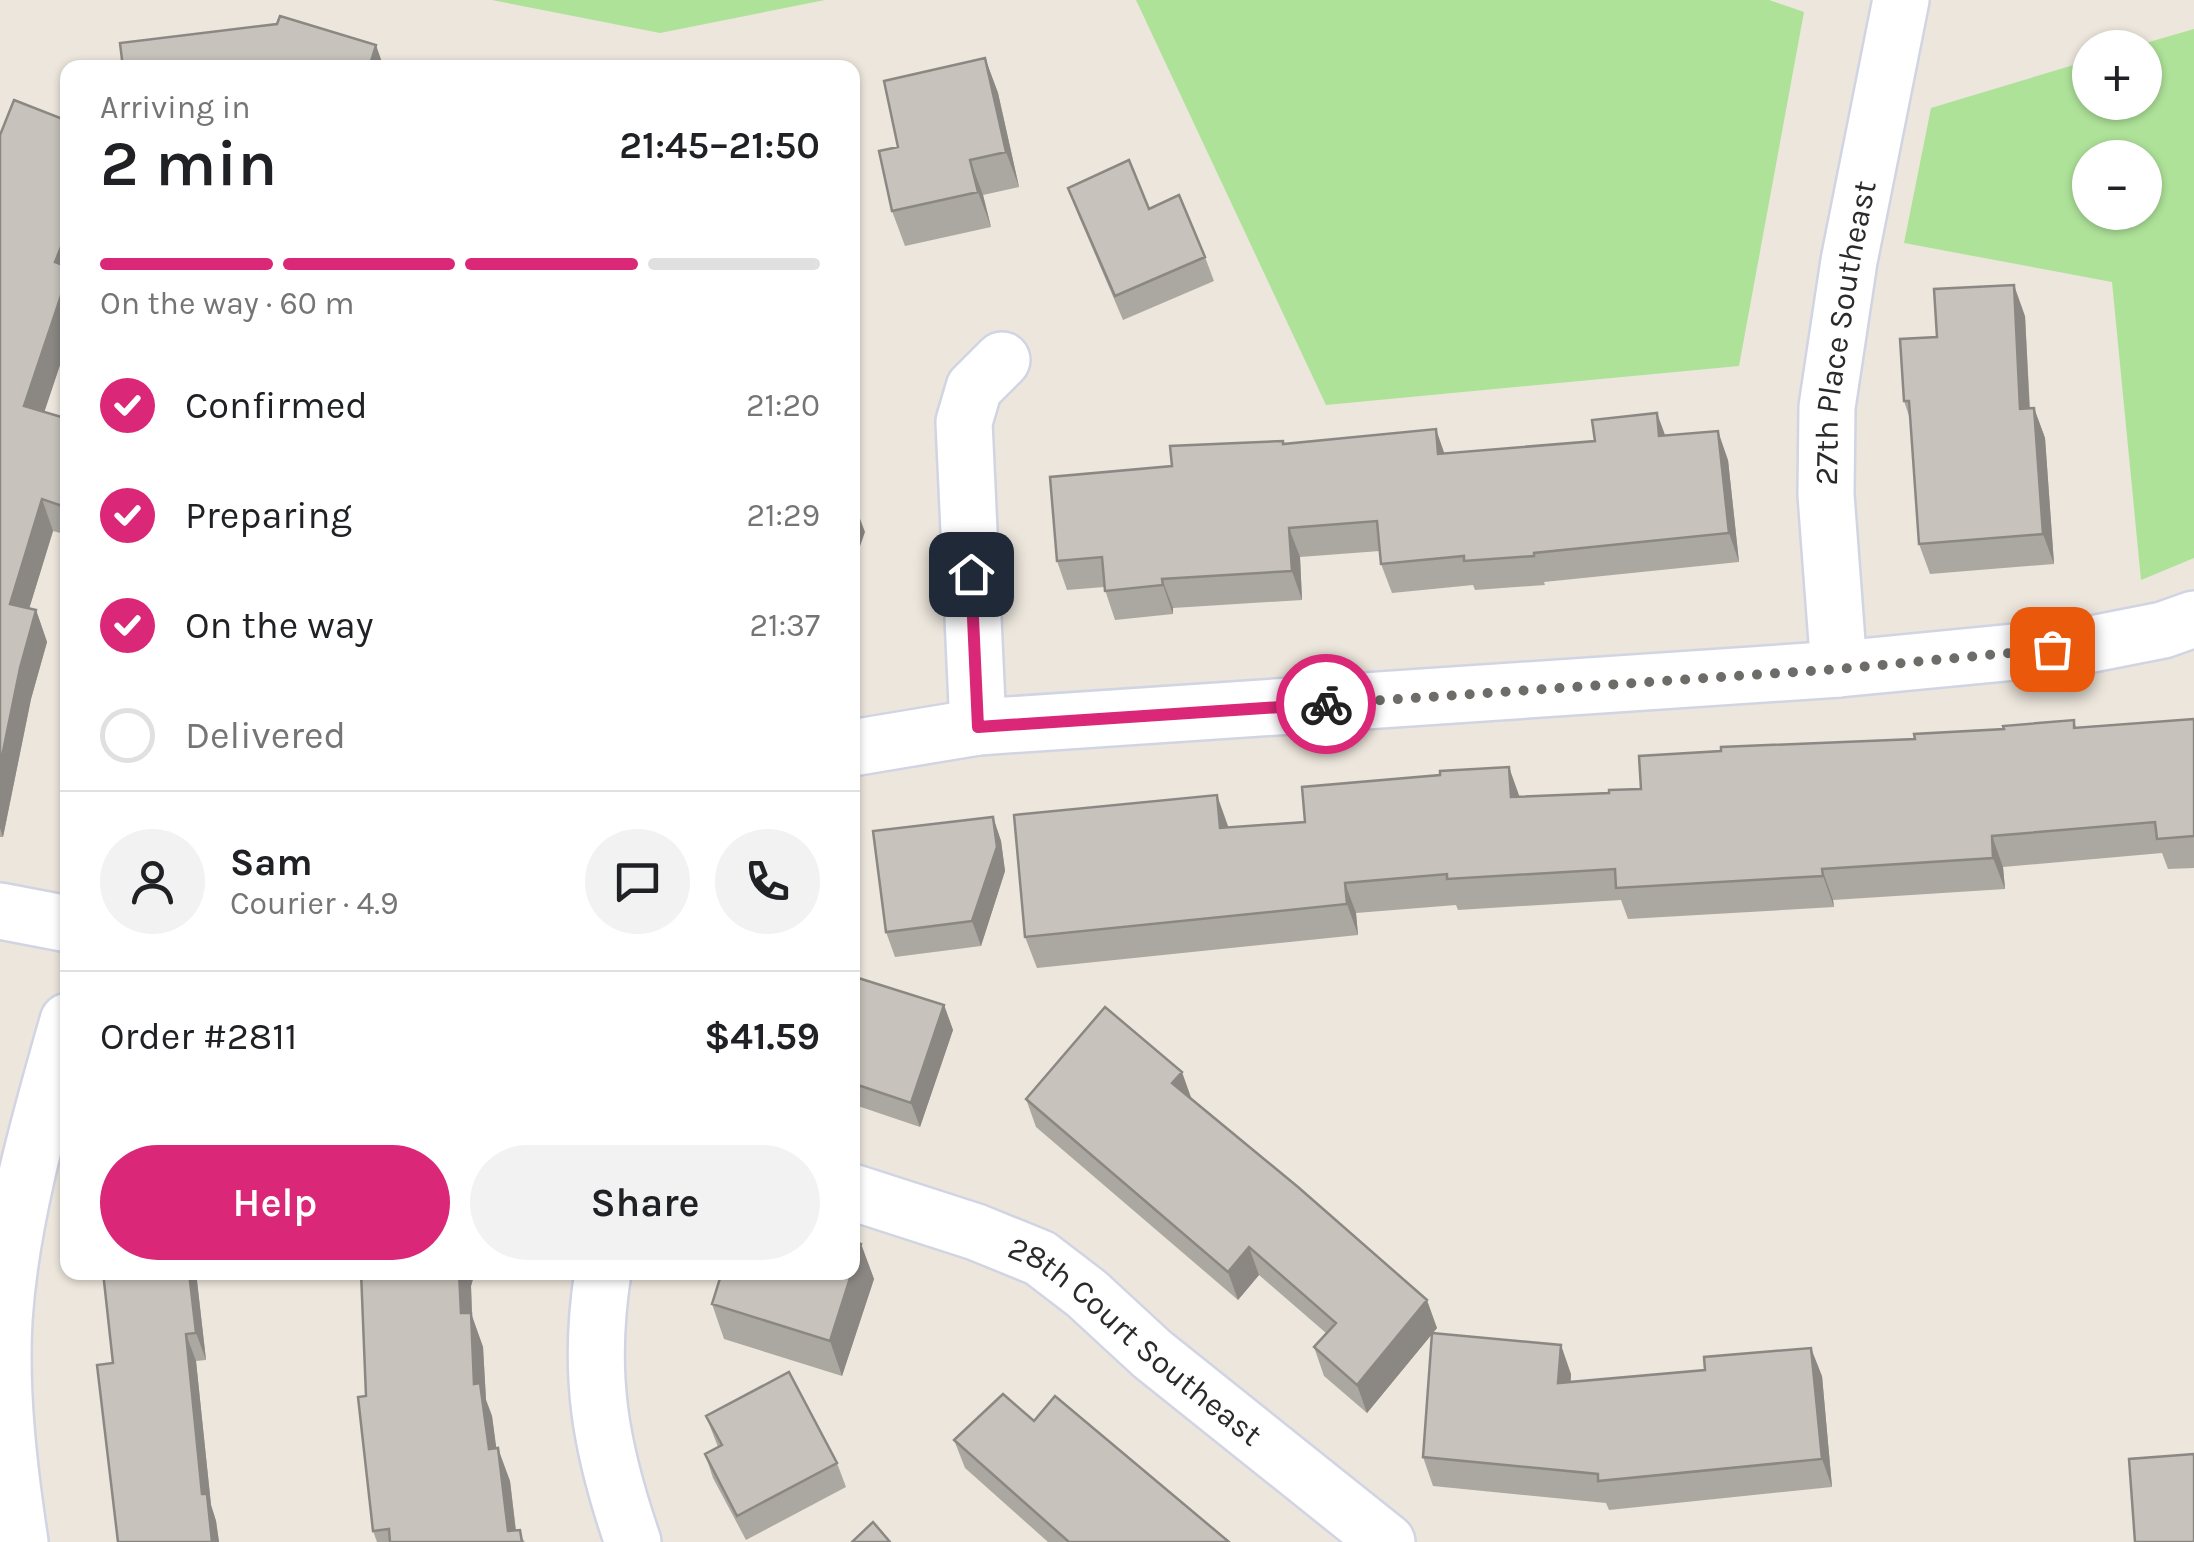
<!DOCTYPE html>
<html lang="en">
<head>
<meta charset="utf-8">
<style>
  body { margin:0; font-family:Karla,sans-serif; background:#f2f2f2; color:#202124; height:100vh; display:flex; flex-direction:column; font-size:38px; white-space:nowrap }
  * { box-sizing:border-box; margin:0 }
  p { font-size:32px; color:#757577 }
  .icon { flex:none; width:55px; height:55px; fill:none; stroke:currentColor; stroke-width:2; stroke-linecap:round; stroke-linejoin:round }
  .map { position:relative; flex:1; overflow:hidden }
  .side { position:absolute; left:60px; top:60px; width:800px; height:1220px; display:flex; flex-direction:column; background:#fff; border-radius:20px; box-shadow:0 2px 8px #0004 }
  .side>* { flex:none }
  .buttons { position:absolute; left:2072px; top:30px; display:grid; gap:20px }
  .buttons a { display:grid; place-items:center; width:90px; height:90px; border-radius:50%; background:#fff; box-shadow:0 2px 8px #0004; font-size:50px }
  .pin { position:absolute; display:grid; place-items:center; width:85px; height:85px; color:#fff; margin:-42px; border-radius:20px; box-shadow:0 5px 15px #0006 }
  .courier { position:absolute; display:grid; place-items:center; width:100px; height:100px; margin:-50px; border:8px solid #db2777; border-radius:50%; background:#fff; color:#222; box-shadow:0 2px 12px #0007 }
  .summary em { font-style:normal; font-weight:600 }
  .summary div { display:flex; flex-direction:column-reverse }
  .summary { display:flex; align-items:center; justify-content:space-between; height:170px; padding:0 40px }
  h1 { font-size:65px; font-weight:600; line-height:75px }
  .bar { display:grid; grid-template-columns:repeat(4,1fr); gap:15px 10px; align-content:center; height:120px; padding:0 40px }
  .bar i { height:12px; border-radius:8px; background:#e0e0e0 }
  .bar .on { background:#db2777 }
  .bar p { grid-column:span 4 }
  .line { display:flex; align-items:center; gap:25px; padding:0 40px; border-top:2px solid #e0e0e0 }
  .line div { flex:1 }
  .round { display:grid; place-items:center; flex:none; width:105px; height:105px; border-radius:52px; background:#f2f2f2 }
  ol { padding:0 40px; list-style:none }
  li { display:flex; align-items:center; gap:30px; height:110px }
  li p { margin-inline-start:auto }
  li .icon { padding:10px; border-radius:50%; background:#db2777; color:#fff; stroke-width:4 }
  li:last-child { color:#757577 }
  li i { width:55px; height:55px; border:5px solid #e0e0e0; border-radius:50% }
  .action { display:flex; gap:20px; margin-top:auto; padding:20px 40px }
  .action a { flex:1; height:115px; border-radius:60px; background:#db2777; color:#fff; font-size:40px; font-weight:600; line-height:115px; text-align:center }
  .action a+a { background:#f2f2f2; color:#202124 }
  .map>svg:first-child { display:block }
  .green { fill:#aee299; fill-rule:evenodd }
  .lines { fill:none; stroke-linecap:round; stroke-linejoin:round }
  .minor-casing { stroke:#d1d4e3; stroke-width:60 }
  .minor { stroke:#fff; stroke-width:55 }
  .wall { fill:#aba8a2 }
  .shaded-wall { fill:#8b8884 }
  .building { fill:#c7c3bc; stroke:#8b8884; stroke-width:2.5 }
  .done { stroke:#6e6c68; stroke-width:10; stroke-dasharray:0 18 }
  .route { stroke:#db2777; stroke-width:12 }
  .labels { text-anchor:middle; stroke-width:8; stroke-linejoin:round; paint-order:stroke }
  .street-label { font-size:32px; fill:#2a2a2a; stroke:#fff }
</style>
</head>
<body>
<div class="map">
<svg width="2194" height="1542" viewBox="0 0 2194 1542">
  <rect width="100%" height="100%" fill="#ece6dc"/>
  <!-- green -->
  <path class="green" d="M492,0H825L660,33Z
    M1136,0H1769L1804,12L1739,366L1326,405Z
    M2194,29V558L2141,580L2112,282L1904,243L1931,108L2090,60V102H2145V48L2132,47ZM2090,158H2145V212H2090Z"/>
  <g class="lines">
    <!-- minor casing -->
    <g class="minor-casing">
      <g id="minor">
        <path id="s1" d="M1839,669L1826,495L1827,407L1849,261L1901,0"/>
        <path d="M978,727L964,422L974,388L1002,360"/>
        <path d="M852,748L978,727L1839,669L2087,645L2163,630L2194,619"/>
        <path d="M0,911L68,924"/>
        <path id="s2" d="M852,1192L976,1232L1040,1258L1087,1294L1152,1354L1387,1542"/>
        <path d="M603,1272C587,1373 600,1447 633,1542"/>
        <path d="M20,1542C9,1469 0,1395 4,1320C11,1218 40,1119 68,1021"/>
      </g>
    </g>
    <!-- minor -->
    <use href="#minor" class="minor"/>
  </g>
  <!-- wall -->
  <path class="wall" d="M985,58L998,93L1019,187L983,195L991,227L905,246L892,211L898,147Z
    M68,121V341L44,412L68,419V535L53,531L29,609L36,610L47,642L31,699L3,837H0V135Z
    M1068,188L1149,209L1205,257L1214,281L1123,320L1077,212Z
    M2025,316L2030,408H2034L2045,438L2054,564L1930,574L1919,544L1910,419L1904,401L1937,337Z
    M1665,435L1728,460L1739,562L1544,582L1545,585L1475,590L1473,585L1392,593L1381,564L1380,551L1300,557L1302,600L1173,608V614L1115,620L1104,587L1067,590L1057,561L1172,466L1284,444L1445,454Z
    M2194,719V868L2168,869L2162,853L2003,867L2005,889L1833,900L1834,907L1628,919L1621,900L1458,910L1456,905L1356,913L1358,935L1037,968L1025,937L1228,827L1305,822L1520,797L1609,793L1641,789L1915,739L2074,720L2076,727Z
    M993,817L1001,841L1005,871L981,946L895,957L886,932Z
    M852,976L944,1005L953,1030L920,1127L852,1104Z
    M1026,1099L1192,1100L1437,1328L1433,1333L1571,1374V1382L1822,1376L1832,1487L1609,1510L1606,1503L1433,1486L1423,1457L1432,1334L1367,1413L1324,1376L1314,1347L1326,1333L1259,1275L1238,1300L1036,1127Z
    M861,1244L874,1279L842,1376L724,1339L712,1304Z
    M196,1272L206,1360L196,1361L211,1505L216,1521L219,1542H118L113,1363Z
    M361,1272H475L471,1286L472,1316L483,1347L486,1400L492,1416L496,1448L510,1481L516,1530L525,1542H377L373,1531Z
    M706,1416L837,1463L846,1487L746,1540L713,1478L705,1454L718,1447Z
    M1034,1421L1229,1542H1048L965,1468L954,1440Z"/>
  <!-- shaded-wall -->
  <path class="shaded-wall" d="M376,45L384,68H369Z
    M985,58L998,93L1019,187L1006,152Z
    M970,160L983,195L991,227L978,192Z
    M852,220L859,237L852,257Z
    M68,230V341L36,437L24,406L55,262Z
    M2014,285L2025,316L2031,439L2020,409Z
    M2034,408L2045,438L2054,564L2043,534Z
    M1657,413L1668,443L1659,436Z
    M1436,429L1446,458L1438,454Z
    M1718,431L1728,460L1739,562L1729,533Z
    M42,499L53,531L21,635L10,604Z
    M853,500L865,532L852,569V503Z
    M1289,528L1300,557L1302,600L1292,571Z
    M1162,579L1173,608V614L1163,585Z
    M36,610L47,642L31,699L3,837L0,828V766L20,668Z
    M1509,767L1520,798L1511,797Z
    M1217,795L1228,826L1231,859L1220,828Z
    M993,817L1001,841L1005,871L981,946L972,921Z
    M1992,836L2003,867L2005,889L1993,858Z
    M1822,869L1833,900L1834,907L1823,876Z
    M1345,883L1356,913L1358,935L1347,904Z
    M944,1005L953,1030L920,1127L911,1103Z
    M1182,1072L1192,1100L1172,1083Z
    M861,1244L874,1279L842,1376L830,1341Z
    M1249,1247L1259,1275L1238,1300L1228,1272Z
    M189,1272H196L206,1360L196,1333Z
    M459,1272H475L471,1286L472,1316L483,1347L486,1400L492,1416L501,1482L489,1449L474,1384L461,1313Z
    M1427,1300L1437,1328L1367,1413L1357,1385Z
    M186,1334L196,1361L211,1505L216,1521L219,1542H212L202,1494Z
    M1561,1345L1571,1374L1568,1412L1558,1383Z
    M1811,1348L1822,1376L1832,1487L1822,1459Z
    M498,1448L510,1481L517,1542L508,1531Z"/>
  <!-- building -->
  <path class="building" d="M280,16L376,45L369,68H123L120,43L277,24Z
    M985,58L1006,152L970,160L978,192L892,211L879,151L898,147L884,81Z
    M14,100L68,121V230L55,262L68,267V275L24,406L68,419V508L42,499L10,604L36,610L20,668L0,766V135Z
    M1129,160L1149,209L1179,195L1205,257L1115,296L1068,188Z
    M2014,285L2020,409L2034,408L2043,534L1919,544L1909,401H1904L1900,339L1937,337L1934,289Z
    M1657,413L1659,436L1718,431L1729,533L1534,553V556L1464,561V556L1381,564L1377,521L1289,528L1292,571L1162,579L1163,585L1105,591L1102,557L1057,561L1050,477L1172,466L1170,446L1283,441V444L1436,429L1438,454L1595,441L1592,420Z
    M2194,719V836L2157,839L2155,822L1992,836L1993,858L1822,869L1823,876L1616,888L1615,869L1447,879V874L1345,883L1347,904L1025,937L1014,815L1217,795L1220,828L1305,822L1302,787L1440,775V771L1509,767L1511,797L1609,793V790L1641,789L1639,756L1721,751V747L1915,739L1914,734L2004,729L2003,726L2074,720V728Z
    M993,817L997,847L972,921L886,932L873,831Z
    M852,976L944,1005L911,1103L852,1083Z
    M1105,1007L1182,1072L1172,1083L1298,1187L1427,1300L1357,1385L1314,1347L1336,1323L1249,1247L1228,1272L1026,1099Z
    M852,1241L861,1244L852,1270Z
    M103,1272H189L196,1333L186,1334L202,1494H207L212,1542H118L97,1365L113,1363Z
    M361,1272H459L461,1313H471L474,1384L480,1383L489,1449L498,1448L508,1531L520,1530L522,1542H390L389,1529L373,1531L358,1397L366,1396Z
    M722,1272H852L830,1341L712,1304Z
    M1432,1333L1561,1345L1558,1383L1705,1370L1704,1357L1811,1348L1822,1459L1598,1481V1474L1423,1457Z
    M789,1372L837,1463L737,1516L705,1454L722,1445L706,1416Z
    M1003,1394L1034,1421L1055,1396L1229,1542H1069L954,1440Z
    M2194,1454V1542H2135L2129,1459Z
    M873,1522L890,1542H852Z"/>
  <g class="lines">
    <!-- done -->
    <path class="done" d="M1326,704L1839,669L2052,649"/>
    <!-- route -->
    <path class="route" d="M971,574L978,727L1326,704"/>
  </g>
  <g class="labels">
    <!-- street labels -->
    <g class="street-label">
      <text dy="11" stroke="none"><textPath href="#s1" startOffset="338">27th Place Southeast</textPath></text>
      <text dy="11" stroke="none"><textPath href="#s2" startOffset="325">28th Court Southeast</textPath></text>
    </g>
  </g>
</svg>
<div class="buttons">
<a>+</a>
<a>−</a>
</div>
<div class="pin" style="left:2052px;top:649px;background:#ea580c"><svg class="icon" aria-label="bag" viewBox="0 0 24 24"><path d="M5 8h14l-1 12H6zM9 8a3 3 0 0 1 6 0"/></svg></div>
<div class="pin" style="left:971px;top:574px;background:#1f2937"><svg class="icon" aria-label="home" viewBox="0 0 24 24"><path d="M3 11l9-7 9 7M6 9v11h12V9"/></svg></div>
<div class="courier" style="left:1326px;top:704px"><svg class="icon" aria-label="bike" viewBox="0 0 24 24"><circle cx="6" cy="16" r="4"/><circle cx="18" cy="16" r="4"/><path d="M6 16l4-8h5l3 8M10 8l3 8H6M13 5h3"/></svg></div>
<section class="side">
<div class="summary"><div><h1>2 min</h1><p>Arriving in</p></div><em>21:45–21:50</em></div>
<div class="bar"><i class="on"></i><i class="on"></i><i class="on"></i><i></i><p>On the way · 60 m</p></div>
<ol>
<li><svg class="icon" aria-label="check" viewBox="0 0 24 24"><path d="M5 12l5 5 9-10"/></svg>Confirmed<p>21:20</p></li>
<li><svg class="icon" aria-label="check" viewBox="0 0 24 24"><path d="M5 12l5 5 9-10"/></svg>Preparing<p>21:29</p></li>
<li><svg class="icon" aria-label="check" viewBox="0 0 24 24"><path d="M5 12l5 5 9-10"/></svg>On the way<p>21:37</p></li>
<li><i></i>Delivered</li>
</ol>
<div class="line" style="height:180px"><a class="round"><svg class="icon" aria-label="person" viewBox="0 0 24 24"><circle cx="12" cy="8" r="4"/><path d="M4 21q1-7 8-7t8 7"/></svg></a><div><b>Sam</b><p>Courier · 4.9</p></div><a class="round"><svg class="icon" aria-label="chat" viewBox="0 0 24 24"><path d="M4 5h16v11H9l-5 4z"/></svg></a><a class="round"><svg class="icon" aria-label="phone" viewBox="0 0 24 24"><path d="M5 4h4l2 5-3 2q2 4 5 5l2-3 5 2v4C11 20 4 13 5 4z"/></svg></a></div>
<div class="line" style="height:130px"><div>Order #2811</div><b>$41.59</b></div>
<div class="action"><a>Help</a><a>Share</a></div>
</section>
</div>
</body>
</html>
